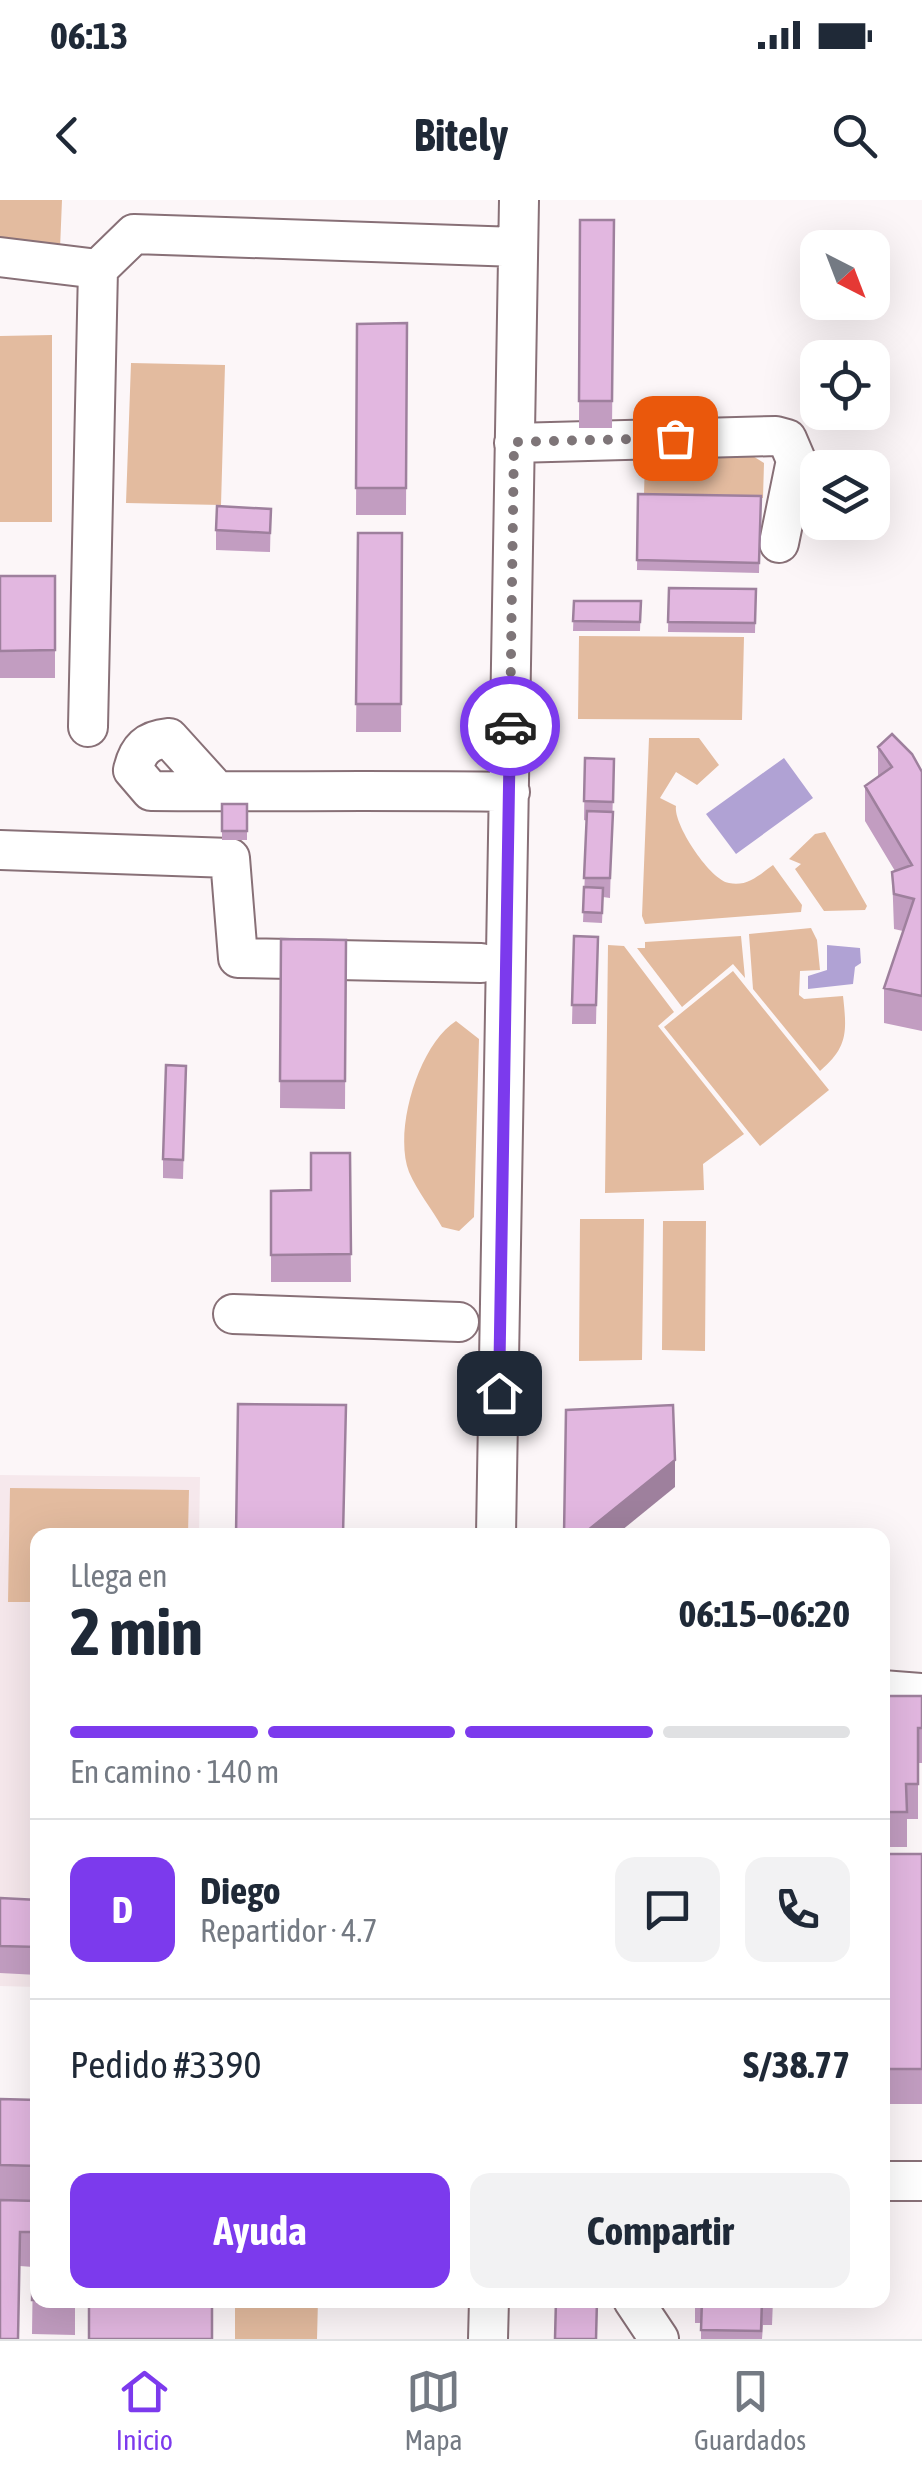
<!DOCTYPE html>
<html lang="es">
<head>
<meta charset="utf-8">
<style>
  body { margin:0; font-family:"Asap Condensed",sans-serif; background:#f2f2f3; color:#1f2937; height:100vh; display:flex; flex-direction:column; font-size:38px; white-space:nowrap }
  * { box-sizing:border-box; margin:0 }
  p { font-size:32px; color:#747a83 }
  .icon { flex:none; width:55px; height:55px; fill:none; stroke:currentColor; stroke-width:2; stroke-linecap:round; stroke-linejoin:round }
  .map { position:relative; flex:1; overflow:hidden }
  .drawer { position:absolute; left:30px; top:1328px; width:860px; height:780px; display:flex; flex-direction:column; background:#fff; border-radius:20px; box-shadow:0 10px 40px #0002 }
  .drawer>* { flex:none }
  .needle { width:65px; rotate:138deg }
  .tools { position:absolute; left:800px; top:30px; display:grid; gap:20px }
  .tools a { display:grid; place-items:center; width:90px; height:90px; border-radius:20px; background:#fff; box-shadow:0 10px 40px #0002; font-size:50px }
  .pin { position:absolute; display:grid; place-items:center; width:85px; height:85px; color:#fff; margin:-42px; border-radius:20px; box-shadow:0 5px 15px #0006 }
  .courier { position:absolute; display:grid; place-items:center; width:100px; height:100px; margin:-50px; border:8px solid #7c3aed; border-radius:50%; background:#fff; color:#222; box-shadow:0 2px 12px #0007 }
  .overview em { font-style:normal; font-weight:700 }
  .overview div { display:flex; flex-direction:column-reverse }
  .overview { display:flex; align-items:center; justify-content:space-between; height:170px; padding:0 40px }
  h1 { font-size:65px; font-weight:700; line-height:75px }
  .bar { display:grid; grid-template-columns:repeat(4,1fr); gap:15px 10px; align-content:center; height:120px; padding:0 40px }
  .bar i { height:12px; border-radius:8px; background:#e0e1e3 }
  .bar .current { background:#7c3aed }
  .bar p { grid-column:span 4 }
  .line { display:flex; align-items:center; gap:25px; padding:0 40px; border-top:2px solid #e0e1e3 }
  .line div { flex:1 }
  .round { display:grid; place-items:center; flex:none; width:105px; height:105px; border-radius:20px; background:#f2f2f3 }
  .primary-button { display:flex; gap:20px; margin-top:auto; padding:20px 40px }
  .primary-button a { flex:1; height:115px; border-radius:20px; background:#7c3aed; color:#fff; font-size:40px; font-weight:700; line-height:115px; text-align:center }
  .primary-button a+a { background:#f2f2f3; color:#1f2937 }
  .status { display:flex; justify-content:space-between; align-items:center; height:70px; padding:0 50px; background:#fff; direction:ltr }
  .status svg { height:28px; fill:currentColor }
  header { display:flex; justify-content:space-between; align-items:center; height:130px; padding:0 40px; background:#fff; font-size:45px; font-weight:700 }
  .menu { display:flex; justify-content:space-around; align-items:center; height:140px; border-top:2px solid #e0e1e3; background:#fff; font-size:28px; color:#747a83 }
  .menu a { display:grid; justify-items:center; gap:5px }
  .menu .current { color:#7c3aed }
  .map>svg:first-child { display:block }
  .built { fill:#f6e8ec }
  .green { fill:#e3bb9f }
  .water { fill:#b0a2d4 }
  .lines { fill:none; stroke-linecap:round; stroke-linejoin:round }
  .minor-casing { stroke:#887077; stroke-width:42 }
  .minor { stroke:#fff; stroke-width:38 }
  .wall { fill:#c29dc1 }
  .shaded-wall { fill:#9e809d }
  .building { fill:#e2b7e0; stroke:#9e809d; stroke-width:2.5 }
  .done { stroke:#7e7578; stroke-width:10; stroke-dasharray:0 18 }
  .route { stroke:#7c3aed; stroke-width:12 }
</style>
</head>
<body>
<div class="status"><b>06:13</b><svg viewBox="0 0 49 12"><path d="M0 12V9h3v3zM5 12V6h3v6zM10 12V3h3v9zM15 12V0h3v12zM26 1h20v11H26zM47 4h2v5h-2z"/></svg></div>
<header><svg class="icon" aria-label="back" viewBox="0 0 24 24"><path d="M15 5l-7 7 7 7"/></svg>Bitely<svg class="icon" aria-label="search" viewBox="0 0 24 24"><circle cx="10" cy="10" r="6"/><path d="M15 15l6 6"/></svg></header>
<div class="map">
<svg width="922" height="2139" viewBox="0 0 922 2139">
  <rect width="100%" height="100%" fill="#fcf6f8"/>
  <!-- built -->
  <path class="built" d="M0,1275L200,1277L199,1335H38L37,1787L0,1786Z"/>
  <!-- green -->
  <path class="green" d="M0,0H62L60,49L0,42Z
    M52,135V322H0V136Z
    M131,163L225,165L221,305L126,303Z
    M748,253L764,263L763,298L644,295L645,256Z
    M579,436L744,437L742,520L578,519Z
    M649,538H699L719,565L697,585L676,572L660,598L676,606C673,624 710,680 729,683C747,687 759,675 773,665L802,705L801,712L645,724L642,716Z
    M825,632L867,706L865,710L824,711L795,669L801,664L789,659L815,634Z
    M811,728L817,740L820,770L800,771L799,795L804,799L843,796C847,832 848,847 820,871L753,789L749,734Z
    M741,736L745,778L733,764L682,807L637,748H645V742Z
    M608,745L624,746L674,812L658,826L744,934L703,964L704,990L605,993Z
    M733,771L829,890L760,946L664,827Z
    M456,821L479,839L474,1017L459,1031L442,1027C432,1009 417,991 409,972C393,931 419,844 456,821Z
    M580,1019H644L642,1160L579,1161Z
    M663,1021H706L705,1151L662,1150Z
    M10,1288L189,1290L188,1335H38L37,1402H8Z
    M235,2100H318L317,2139H235Z"/>
  <!-- water -->
  <path class="water" d="M784,558L813,598L736,654L706,614Z
    M827,745L860,748L861,763L855,767L853,784L808,789V776L827,770Z"/>
  <g class="lines">
    <!-- minor casing -->
    <g class="minor-casing">
      <path id="minor" d="M0,57L98,69
        M514,243L776,236L787,239L796,260L779,343
        M88,527L98,69L134,34L518,47
        M217,591L169,538C147,540 138,549 133,570L151,591C271,592 390,590 510,592
        M0,650L230,658L238,758L481,763
        M233,1114L459,1122
        M496,1335L519,0
        M882,1490L922,1493
        M882,1981H922
        M633,2100L659,2139
        M488,2139L489,2100"/>
    </g>
    <!-- minor -->
    <use href="#minor" class="minor"/>
  </g>
  <!-- wall -->
  <path class="wall" d="M580,20H614L612,228H579Z
    M407,123L406,315H356L357,124Z
    M638,294L761,296L759,373L637,370Z
    M271,309L270,352L216,350V330Z
    M358,333H402L401,532H356Z
    M0,376H55V478H0Z
    M669,388L756,389L755,433L668,432Z
    M574,401H641L640,431H573Z
    M878,547L922,572V831L884,823V788L903,731L894,729L892,672L895,671L865,621V586L878,577Z
    M585,558L614,559L610,698L603,697L602,723L583,722L587,621L584,620Z
    M222,604H247V640H222Z
    M574,736L598,737L596,824H572Z
    M281,739L346,740L345,909L280,908Z
    M186,866L183,979L163,978V959Z
    M350,953L351,1082H271V991L311,990Z
    M882,1496H922V1563H918V1619H907V1647H882Z
    M922,1654V1904H882V1683H886Z
    M0,1698L38,1700V1775L0,1773Z
    M0,1899L38,1900V2100H75V2135L32,2134L33,2067L20,2066L0,2000Z
    M695,2100H773L772,2125H763L762,2139H701V2123H695Z"/>
  <!-- shaded-wall -->
  <path class="shaded-wall" d="M675,1260V1287L616,1335H582Z"/>
  <!-- building -->
  <path class="building" d="M580,20H614L612,201H579Z
    M407,123L406,288H356L357,124Z
    M638,294L761,296L759,363L637,360Z
    M217,306L271,309L270,333L216,330Z
    M358,333H402L401,504H356Z
    M0,376H55V450L0,451Z
    M669,388L756,389L755,423L668,422Z
    M574,401H641L640,422L573,421Z
    M892,534L912,554L922,572V796L884,788L914,699L894,694L892,672L912,665L865,586L892,567L878,547Z
    M585,558L614,559L613,602L584,601Z
    M222,604H247V631H222Z
    M587,611L613,612L610,678H584Z
    M584,687L603,688L602,713L583,712Z
    M574,736L598,737L596,805H572Z
    M281,739L346,740L345,881H280Z
    M166,865L186,866L183,960L163,959Z
    M311,953H350L351,1054L271,1055V991L311,990Z
    M238,1204L346,1205L343,1335H236Z
    M673,1205L675,1260L582,1335H564L566,1210Z
    M882,1496H922V1528H918V1584H906L907,1612H882Z
    M887,1654H922V1869H882V1683H886Z
    M0,1698L38,1700V1747L0,1746Z
    M0,1899L38,1900V1966L0,1965Z
    M0,2000L38,2001V2032H20L18,2139H0Z
    M33,2045H38V2100H32Z
    M89,2100H212V2139H89Z
    M556,2100H597L596,2139H555Z
    M702,2100H762L761,2131L701,2130Z"/>
  <g class="lines">
    <!-- done -->
    <path class="done" d="M510,526L514,242L675,238"/>
    <!-- route -->
    <path class="route" d="M499,1193L510,526"/>
  </g>
</svg>
<div class="tools">
<a><svg class="needle" viewBox="-14 -14 28 28"><path d="M0-13l5 13h-10z" fill="#e53935"/><path d="M0 13l5-13h-10z" fill="#747a83"/></svg></a>
<a><svg class="icon" aria-label="locate" viewBox="0 0 24 24"><circle cx="12" cy="12" r="6"/><path d="M12 2v4M12 18v4M2 12h4M18 12h4"/></svg></a>
<a><svg class="icon" aria-label="layers" viewBox="0 0 24 24"><path d="M12 4l9 5-9 5-9-5zM3 14l9 5 9-5"/></svg></a>
</div>
<div class="pin" style="left:675px;top:238px;background:#ea580c"><svg class="icon" aria-label="bag" viewBox="0 0 24 24"><path d="M5 8h14l-1 12H6zM9 8a3 3 0 0 1 6 0"/></svg></div>
<div class="pin" style="left:499px;top:1193px;background:#1f2937"><svg class="icon" aria-label="home" viewBox="0 0 24 24"><path d="M3 11l9-7 9 7M6 9v11h12V9"/></svg></div>
<div class="courier" style="left:510px;top:526px"><svg class="icon" aria-label="car" viewBox="0 0 24 24"><path d="M5 17H2v-5l4-1 3-4h7l3 4 3 1v5h-3M9 17h6M6 11h13"/><circle cx="7" cy="17" r="2"/><circle cx="17" cy="17" r="2"/></svg></div>
<section class="drawer">
<div class="overview"><div><h1>2 min</h1><p>Llega en</p></div><em>06:15–06:20</em></div>
<div class="bar"><i class="current"></i><i class="current"></i><i class="current"></i><i></i><p>En camino · 140 m</p></div>
<div class="line" style="height:180px"><b class="round" style="background:#7c3aed;color:#fff">D</b><div><b>Diego</b><p>Repartidor · 4.7</p></div><a class="round"><svg class="icon" aria-label="chat" viewBox="0 0 24 24"><path d="M4 5h16v11H9l-5 4z"/></svg></a><a class="round"><svg class="icon" aria-label="phone" viewBox="0 0 24 24"><path d="M5 4h4l2 5-3 2q2 4 5 5l2-3 5 2v4C11 20 4 13 5 4z"/></svg></a></div>
<div class="line" style="height:130px"><div>Pedido #3390</div><b>S/38.77</b></div>
<div class="primary-button"><a>Ayuda</a><a>Compartir</a></div>
</section>
</div>
<nav class="menu">
<a class="current"><svg class="icon" aria-label="home" viewBox="0 0 24 24"><path d="M3 11l9-7 9 7M6 9v11h12V9"/></svg>Inicio</a>
<a><svg class="icon" aria-label="map" viewBox="0 0 24 24"><path d="M3 6l6-2 6 2 6-2v14l-6 2-6-2-6 2zM9 4v14M15 6v14"/></svg>Mapa</a>
<a><svg class="icon" aria-label="saved" viewBox="0 0 24 24"><path d="M7 4h10v16l-5-4-5 4z"/></svg>Guardados</a>
</nav>
</body>
</html>
